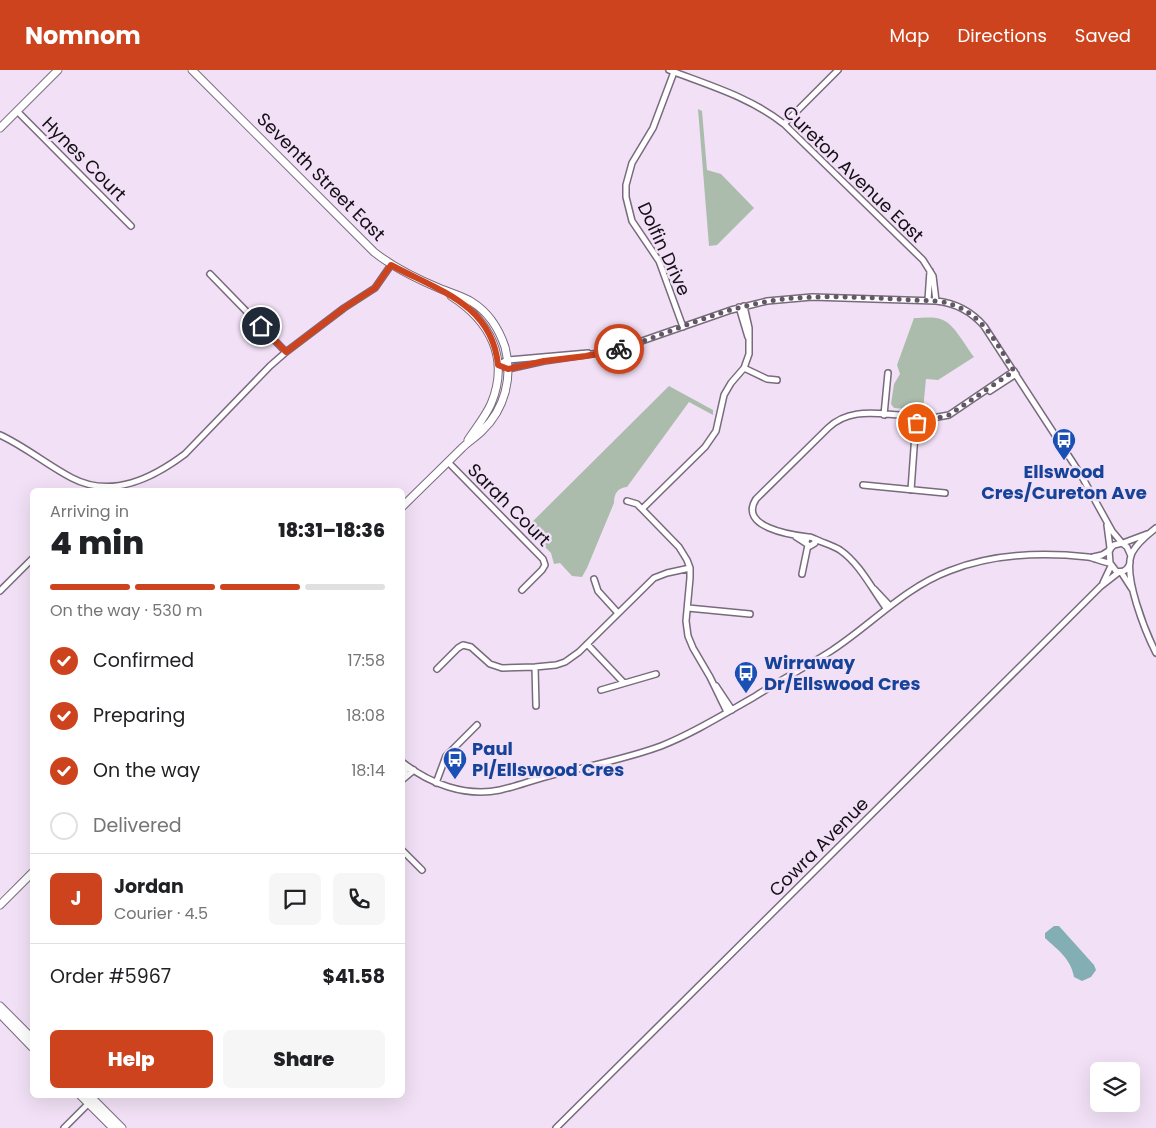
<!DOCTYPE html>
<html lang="en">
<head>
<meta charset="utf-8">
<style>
  body { margin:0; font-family:Poppins,sans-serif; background:#f6f6f6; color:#202124; height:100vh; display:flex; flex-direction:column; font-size:19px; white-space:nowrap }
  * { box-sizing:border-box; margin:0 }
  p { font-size:16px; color:#757577 }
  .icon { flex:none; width:28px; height:28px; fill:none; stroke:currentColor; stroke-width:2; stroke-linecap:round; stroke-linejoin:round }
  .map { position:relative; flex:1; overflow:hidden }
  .sheet { position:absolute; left:30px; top:418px; width:375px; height:610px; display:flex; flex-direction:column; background:#fff; border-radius:8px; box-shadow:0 5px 20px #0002 }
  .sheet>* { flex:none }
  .controls { position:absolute; left:1090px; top:992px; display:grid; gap:10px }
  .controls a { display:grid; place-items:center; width:50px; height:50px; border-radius:8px; background:#fff; box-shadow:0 5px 20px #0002; font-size:25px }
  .pin { position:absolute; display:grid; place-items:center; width:42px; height:42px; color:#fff; margin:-21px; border:2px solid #fff; border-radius:50%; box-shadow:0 1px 5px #0007 }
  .courier { position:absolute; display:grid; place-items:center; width:50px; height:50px; margin:-25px; border:4px solid #cc431d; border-radius:50%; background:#fff; color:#222; box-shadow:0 1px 6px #0007 }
  .headline em { font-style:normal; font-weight:800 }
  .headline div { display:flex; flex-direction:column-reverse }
  .headline { display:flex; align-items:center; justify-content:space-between; height:85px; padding:0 20px }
  h1 { font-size:32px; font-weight:800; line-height:38px }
  .bar { display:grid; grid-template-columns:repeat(4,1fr); gap:8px 5px; align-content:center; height:60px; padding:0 20px }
  .bar i { height:6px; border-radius:4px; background:#e0e0e0 }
  .bar .current { background:#cc431d }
  .bar p { grid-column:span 4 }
  .line { display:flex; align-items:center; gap:12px; padding:0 20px; border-top:1px solid #e0e0e0 }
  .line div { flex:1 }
  .round { display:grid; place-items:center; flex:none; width:52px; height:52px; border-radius:8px; background:#f6f6f6 }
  ol { padding:0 20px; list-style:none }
  li { display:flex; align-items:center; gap:15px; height:55px }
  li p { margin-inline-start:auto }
  li .icon { padding:5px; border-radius:50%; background:#cc431d; color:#fff; stroke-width:4 }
  li:last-child { color:#757577 }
  li i { width:28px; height:28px; border:2px solid #e0e0e0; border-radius:50% }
  .action { display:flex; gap:10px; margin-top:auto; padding:10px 20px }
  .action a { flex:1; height:58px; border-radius:8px; background:#cc431d; color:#fff; font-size:20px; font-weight:800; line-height:58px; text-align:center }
  .action a+a { background:#f6f6f6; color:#202124 }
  header { display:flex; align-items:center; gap:30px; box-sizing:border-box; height:70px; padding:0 25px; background:#cc431d; color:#fff }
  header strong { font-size:24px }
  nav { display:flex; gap:28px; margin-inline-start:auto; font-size:18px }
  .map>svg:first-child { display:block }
  .green { fill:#acbcac }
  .water { fill:#83afb4 }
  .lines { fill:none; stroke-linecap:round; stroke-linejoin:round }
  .street-casing { stroke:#796a7d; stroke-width:8 }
  .secondary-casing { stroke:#796a7d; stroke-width:9 }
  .street { stroke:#fff; stroke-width:5 }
  .secondary { stroke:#fff; stroke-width:7 }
  .done { stroke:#625865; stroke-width:5; stroke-dasharray:0 9 }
  .route { stroke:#cc431d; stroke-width:6 }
  .labels { text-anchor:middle; stroke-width:5; stroke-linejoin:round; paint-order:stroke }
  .street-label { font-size:18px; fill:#150f17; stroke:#f2e1f6 }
  .transit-label { font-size:18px; font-weight:bold; fill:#164399; stroke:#f2e1f6; text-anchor:start }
</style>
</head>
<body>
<header>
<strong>Nomnom</strong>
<nav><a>Map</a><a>Directions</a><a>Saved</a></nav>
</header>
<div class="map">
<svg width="1156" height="1058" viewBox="0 0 1156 1058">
  <rect width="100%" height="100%" fill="#f2e1f6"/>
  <!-- green -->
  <path class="green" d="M698,39L702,41L707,100L721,104L754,138L717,175L709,176Z
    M914,248C923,248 935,246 943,250C955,255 966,277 974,287L938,310L926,309L923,340L894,338L891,334L894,314L900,304L897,295Z
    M669,316L713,340V345L689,332L627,417C618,418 614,423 614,433L587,498L582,507L572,506L560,493L554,494L551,483L526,458Z"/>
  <!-- water -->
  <path class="water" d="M1054,856H1059L1094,895L1096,900L1091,907L1082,911L1074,907C1071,889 1058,880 1045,868V863Z"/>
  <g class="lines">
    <!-- street casing -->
    <g class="street-casing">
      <path id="street" d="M669,0C708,15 750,27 784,54L923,190L933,206L936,231
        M674,2L653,58L632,93L626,115V127L632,151L659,191L683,257
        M17,41L131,156
        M784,54L838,0
        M210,204L286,282
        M928,230L930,201
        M739,237L748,267
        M498,295L508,299L544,291L613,281L731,240L767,231L812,227L936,231C956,233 971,241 984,256L1081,405L1112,461L1122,473
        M498,295L507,290L588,283
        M744,298L767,309L777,310
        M990,321L1016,304
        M884,345L888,303
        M902,347L917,353L921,350V346L916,344L912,347V350
        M921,350L949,345L1014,301
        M0,365C26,377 47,395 72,408C112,429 153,408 185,384L270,296L286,282L344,238L375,218L391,195
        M448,392L543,489L545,495L542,500L522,520
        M863,415L945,423
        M911,420L915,364V352
        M627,431L637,434L642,439L679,477L687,490L690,498V508L686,551L688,566L693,578L710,607L727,642
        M642,439L705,377L716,361L724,325L731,313L744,298L749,284V258L744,236
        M1107,455L1110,478
        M1156,458C1147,465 1137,473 1132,483C1122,505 1146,563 1156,583
        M796,467L810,476L815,473V469L810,467L807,468L806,472
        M808,467C791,465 738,457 756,429L828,358C852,335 883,346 913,345
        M815,469C823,473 832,475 840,480C860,494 872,519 886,538
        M1123,473L1147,464
        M1093,487L1102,485L1110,480
        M1130,493C1128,500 1123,503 1116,501L1110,493L1109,480L1114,475L1122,473L1127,477L1131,486
        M1121,502L1132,519
        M802,504L808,475
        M594,509L598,521L618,543
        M1103,513L1111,496
        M874,519L890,536
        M0,521L32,489
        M688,538L750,544
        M587,574L624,613
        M535,597L536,636
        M437,599L458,578L463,575L471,577L490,594L502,598L535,597L556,595L565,592L579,582L654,508L667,503L690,498
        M716,616L732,640
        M601,620L656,604
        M402,692C430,714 465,727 500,720C518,716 535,709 552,705C589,696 626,689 661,676C694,663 724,644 754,627C779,611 806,597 831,581C871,555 904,518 949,501C992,484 1042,482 1088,487C1095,488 1102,492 1110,493
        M402,705L408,697
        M402,710L414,700
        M436,713L446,686L477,655
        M402,780L422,800
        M64,1058L90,1032
        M556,1058L1101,516L1119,502"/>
    </g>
    <!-- secondary casing -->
    <g class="secondary-casing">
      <path id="secondary" d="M192,0L374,182C394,198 417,209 441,219C451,223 462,226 472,232C488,242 499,259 505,277C513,307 505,339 482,361C476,367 468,372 462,378C442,398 422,417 402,437
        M0,58L58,0
        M451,226C490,251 510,288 491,334C485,347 476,358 468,370
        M0,835L32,803
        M0,936L32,968
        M0,944L32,977
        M80,1025L113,1058
        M89,1025L122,1058"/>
    </g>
    <!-- street -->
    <use href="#street" class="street"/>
    <!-- secondary -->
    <use href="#secondary" class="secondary"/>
  </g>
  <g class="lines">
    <!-- done -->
    <path class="done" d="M619,279C668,264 714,241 764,232C817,222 882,229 936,231C979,236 993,268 1014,301L949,345L937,348L921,346V350L917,353"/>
    <!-- route -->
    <path class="route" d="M261,256L286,282L344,238L375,218L391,195C437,220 492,234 498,295L508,299L544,291L586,286L619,279"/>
  </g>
  <!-- icons -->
  <defs>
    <g id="bus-pin" transform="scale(1.25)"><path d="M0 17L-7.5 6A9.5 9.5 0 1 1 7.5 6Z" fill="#1a4fb4" stroke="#f2e1f6"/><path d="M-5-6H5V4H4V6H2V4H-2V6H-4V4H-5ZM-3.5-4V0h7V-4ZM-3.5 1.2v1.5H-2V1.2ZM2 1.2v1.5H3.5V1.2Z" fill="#fff"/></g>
  </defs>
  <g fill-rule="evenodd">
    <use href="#bus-pin" x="1064" y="370"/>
    <use href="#bus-pin" x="746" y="603"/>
    <use href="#bus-pin" x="455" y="689"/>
  </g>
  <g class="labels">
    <!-- street labels -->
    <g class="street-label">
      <text transform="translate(84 89) rotate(45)" y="6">Hynes Court</text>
      <text transform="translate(853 104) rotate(44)" y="6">Cureton Avenue East</text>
      <text transform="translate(321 107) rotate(45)" y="6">Seventh Street East</text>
      <text transform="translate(664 179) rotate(65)" y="6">Dolfin Drive</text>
      <text transform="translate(509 435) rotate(45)" y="6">Sarah Court</text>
      <text transform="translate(819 777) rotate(-45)" y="6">Cowra Avenue</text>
    </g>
    <!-- transit labels -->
    <g class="transit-label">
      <text x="1064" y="408" text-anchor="middle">Ellswood<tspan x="1064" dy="21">Cres/Cureton Ave</tspan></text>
      <text x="764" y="599">Wirraway<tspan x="764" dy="21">Dr/Ellswood Cres</tspan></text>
      <text x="472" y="685">Paul<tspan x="472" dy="21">Pl/Ellswood Cres</tspan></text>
    </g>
  </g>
</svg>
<div class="controls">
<a><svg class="icon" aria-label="layers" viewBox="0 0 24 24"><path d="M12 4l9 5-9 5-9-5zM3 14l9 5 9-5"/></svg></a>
</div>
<div class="pin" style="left:917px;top:353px;background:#ea580c"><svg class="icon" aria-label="bag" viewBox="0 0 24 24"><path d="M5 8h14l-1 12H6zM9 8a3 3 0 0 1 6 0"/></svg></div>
<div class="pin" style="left:261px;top:256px;background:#1f2937"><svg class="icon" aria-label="home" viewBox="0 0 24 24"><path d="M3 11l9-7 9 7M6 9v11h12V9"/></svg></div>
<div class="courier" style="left:619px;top:279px"><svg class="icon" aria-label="bike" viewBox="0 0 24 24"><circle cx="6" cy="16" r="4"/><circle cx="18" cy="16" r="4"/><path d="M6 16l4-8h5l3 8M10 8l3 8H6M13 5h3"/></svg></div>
<section class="sheet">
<div class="headline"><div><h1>4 min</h1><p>Arriving in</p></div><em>18:31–18:36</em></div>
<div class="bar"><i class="current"></i><i class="current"></i><i class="current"></i><i></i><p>On the way · 530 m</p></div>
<ol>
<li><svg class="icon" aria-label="check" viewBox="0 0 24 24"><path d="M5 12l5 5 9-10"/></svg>Confirmed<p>17:58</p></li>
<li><svg class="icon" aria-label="check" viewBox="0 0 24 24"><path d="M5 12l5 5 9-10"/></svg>Preparing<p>18:08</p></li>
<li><svg class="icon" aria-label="check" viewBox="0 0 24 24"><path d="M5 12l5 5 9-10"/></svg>On the way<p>18:14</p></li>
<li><i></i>Delivered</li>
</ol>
<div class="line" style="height:90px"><b class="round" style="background:#cc431d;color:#fff">J</b><div><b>Jordan</b><p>Courier · 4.5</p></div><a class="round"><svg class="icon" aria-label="chat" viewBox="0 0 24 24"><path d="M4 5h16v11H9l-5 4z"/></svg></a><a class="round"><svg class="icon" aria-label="phone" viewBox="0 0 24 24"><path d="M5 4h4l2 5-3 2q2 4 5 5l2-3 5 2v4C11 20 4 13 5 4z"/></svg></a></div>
<div class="line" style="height:65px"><div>Order #5967</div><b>$41.58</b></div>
<div class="action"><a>Help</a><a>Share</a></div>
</section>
</div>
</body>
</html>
